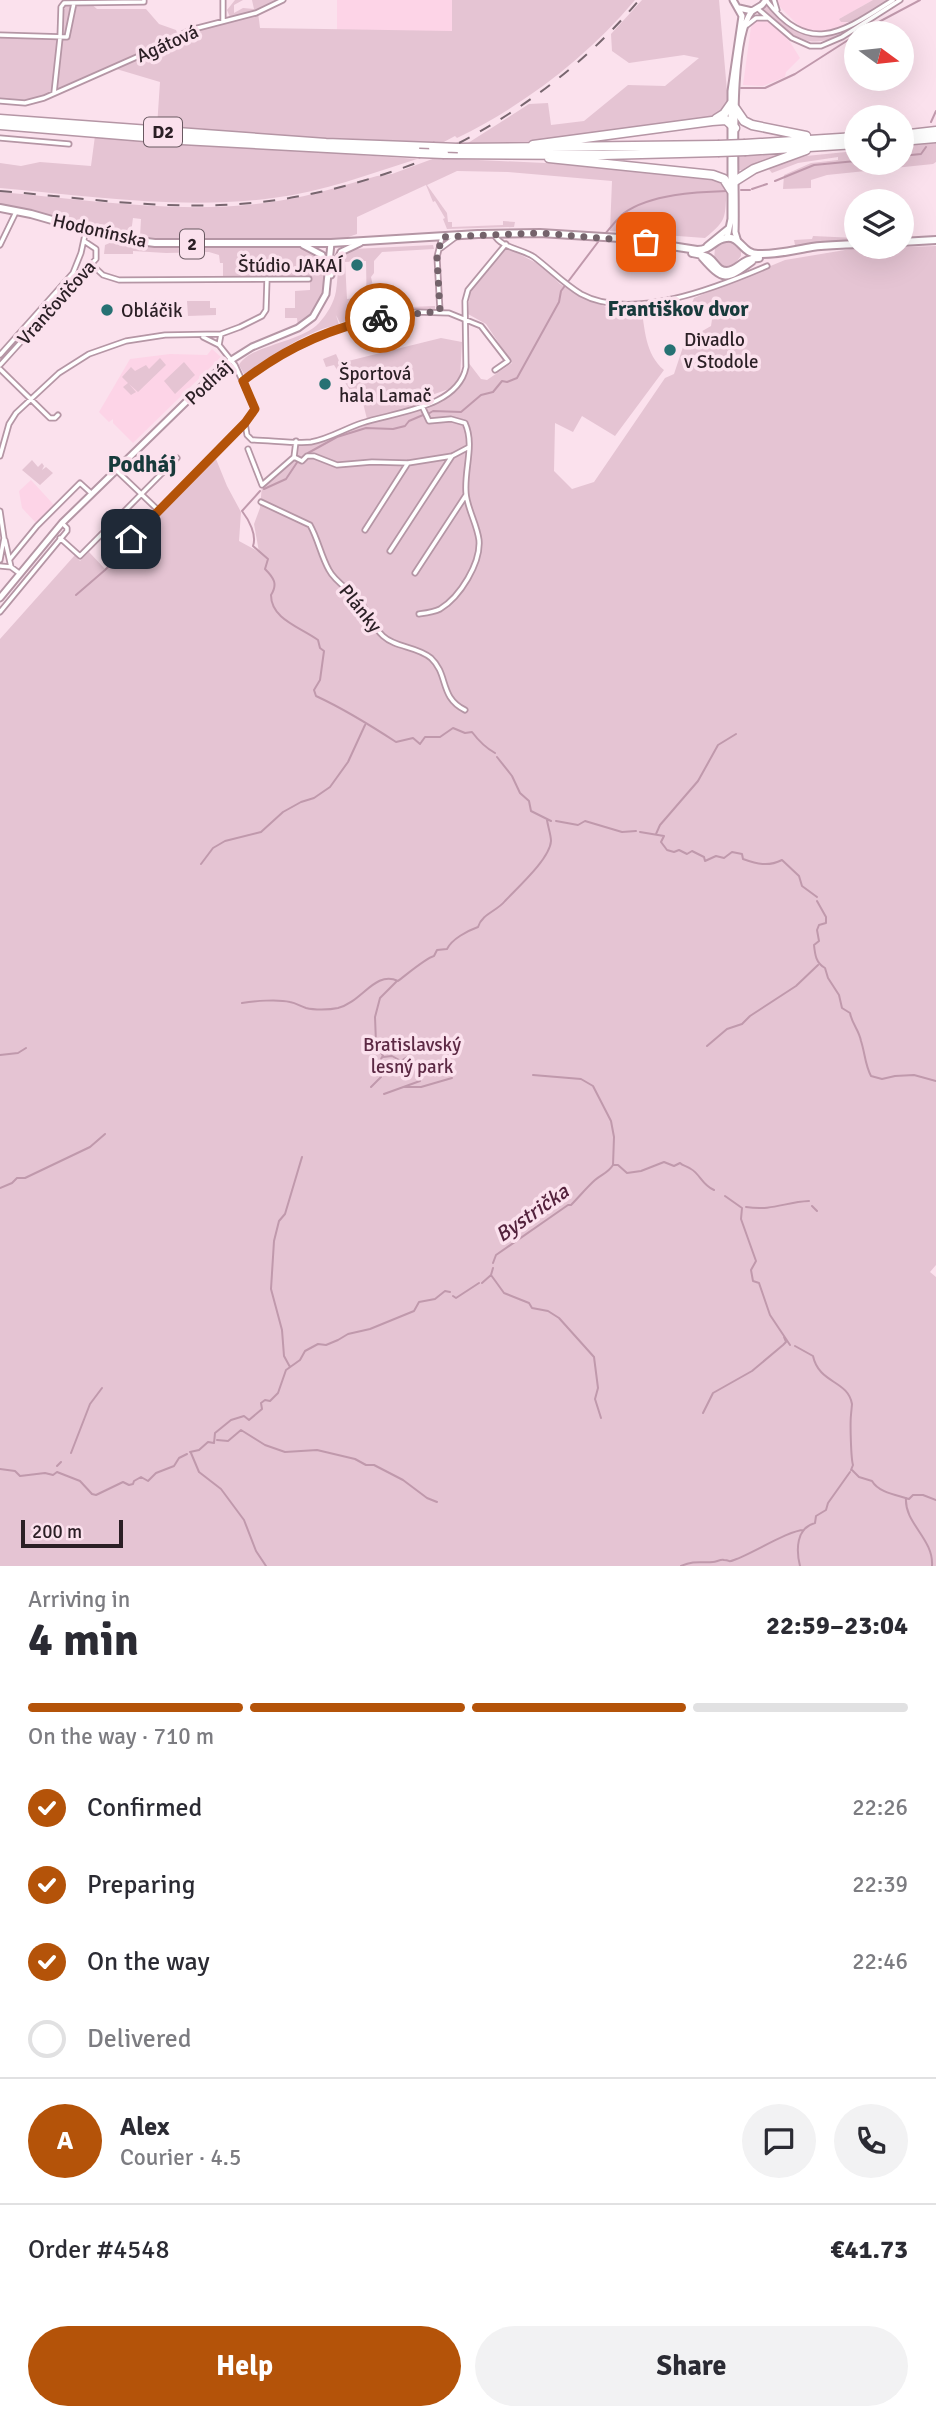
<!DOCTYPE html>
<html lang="en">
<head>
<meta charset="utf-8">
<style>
  body { margin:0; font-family:Signika,sans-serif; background:#f2f2f3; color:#2b2b33; height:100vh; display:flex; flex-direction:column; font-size:26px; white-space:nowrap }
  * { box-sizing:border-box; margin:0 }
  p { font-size:23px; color:#7c7c81 }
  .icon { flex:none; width:38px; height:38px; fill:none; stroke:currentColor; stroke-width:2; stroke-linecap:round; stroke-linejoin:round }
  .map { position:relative; height:1566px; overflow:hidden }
  .details { display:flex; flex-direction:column; background:#fff; flex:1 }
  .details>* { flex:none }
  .needle { width:46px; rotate:105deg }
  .controls { position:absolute; left:844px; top:21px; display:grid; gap:14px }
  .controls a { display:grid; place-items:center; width:70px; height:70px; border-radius:50%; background:#fff; box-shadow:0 7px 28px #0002; font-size:35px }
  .scale { position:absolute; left:21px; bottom:18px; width:102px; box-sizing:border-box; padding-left:7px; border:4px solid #2b1f25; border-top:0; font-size:19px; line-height:24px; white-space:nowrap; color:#2b1f25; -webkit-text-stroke:5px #fbe1ed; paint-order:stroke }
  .pin { position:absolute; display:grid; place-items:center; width:60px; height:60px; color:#fff; margin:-30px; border-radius:14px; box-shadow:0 4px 10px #0006 }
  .courier { position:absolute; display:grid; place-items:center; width:70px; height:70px; margin:-35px; border:5px solid #b45309; border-radius:50%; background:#fff; color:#222; box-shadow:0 2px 9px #0007 }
  .head em { font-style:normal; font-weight:800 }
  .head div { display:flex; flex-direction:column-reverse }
  .head { display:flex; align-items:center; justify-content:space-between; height:119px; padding:0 28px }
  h1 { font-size:46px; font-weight:800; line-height:52px }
  .bar { display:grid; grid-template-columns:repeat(4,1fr); gap:10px 7px; align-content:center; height:84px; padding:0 28px }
  .bar i { height:9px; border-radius:5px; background:#e1e1e2 }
  .bar .current { background:#b45309 }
  .bar p { grid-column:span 4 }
  .line { display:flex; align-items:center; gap:18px; padding:0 28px; border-top:2px solid #e1e1e2 }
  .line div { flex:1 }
  .round { display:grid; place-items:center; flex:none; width:74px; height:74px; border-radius:37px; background:#f2f2f3 }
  ol { padding:0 28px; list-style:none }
  li { display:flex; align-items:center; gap:21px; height:77px }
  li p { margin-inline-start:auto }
  li .icon { padding:7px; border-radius:50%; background:#b45309; color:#fff; stroke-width:4 }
  li:last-child { color:#7c7c81 }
  li i { width:38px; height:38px; border:4px solid #e1e1e2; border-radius:50% }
  .cta { display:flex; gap:14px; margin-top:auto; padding:14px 28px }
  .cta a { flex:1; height:80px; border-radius:42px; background:#b45309; color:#fff; font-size:28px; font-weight:800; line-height:80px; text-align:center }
  .cta a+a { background:#f2f2f3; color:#2b2b33 }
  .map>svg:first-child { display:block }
  .built { fill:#fdd4e7 }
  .green { fill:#e5c4d3; fill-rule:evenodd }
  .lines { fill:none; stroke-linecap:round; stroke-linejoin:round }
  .stream { stroke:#c099ac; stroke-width:2 }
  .street-casing { stroke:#b596a5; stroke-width:7 }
  .secondary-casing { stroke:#b596a5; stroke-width:9 }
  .primary-casing { stroke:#b596a5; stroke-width:10 }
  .highway-casing { stroke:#b596a5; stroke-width:11 }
  .street { stroke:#fff; stroke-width:3.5 }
  .secondary { stroke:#fff; stroke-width:5 }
  .primary { stroke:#fff; stroke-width:6 }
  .highway { stroke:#fff; stroke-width:8 }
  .rail { stroke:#78666f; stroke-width:2; stroke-dasharray:12 12; stroke-linecap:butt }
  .highway-bridge-casing { stroke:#b596a5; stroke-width:11; stroke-linecap:butt }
  .highway-bridge { stroke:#fff; stroke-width:8 }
  .done { stroke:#74636b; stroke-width:7; stroke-dasharray:0 12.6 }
  .route { stroke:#b45309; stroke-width:9 }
  .poi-dot { fill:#267173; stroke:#fbe1ed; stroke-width:2.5 }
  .labels { text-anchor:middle; stroke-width:7; stroke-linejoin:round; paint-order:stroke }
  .shield { fill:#fbe1ed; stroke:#695961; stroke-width:2 }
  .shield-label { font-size:18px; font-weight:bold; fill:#2b1f25 }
  .street-label { font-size:19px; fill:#2b1f25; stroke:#fbe1ed }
  .poi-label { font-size:19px; fill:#2b1f25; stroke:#fbe1ed; text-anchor:start }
  .park-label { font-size:19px; fill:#5c2944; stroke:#fbe1ed }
  .neighbourhood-label { font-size:21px; font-weight:bold; fill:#173a3b; stroke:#fbe1ed }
  .water-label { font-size:21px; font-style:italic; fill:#53213c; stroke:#fbe1ed }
  .quarter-label { font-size:23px; font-weight:bold; fill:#173a3b; stroke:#fbe1ed }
</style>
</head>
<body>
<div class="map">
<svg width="936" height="1566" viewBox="0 0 936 1566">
  <rect width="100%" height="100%" fill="#fbe1ed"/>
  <!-- built -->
  <path class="built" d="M337,0H452V31H337Z
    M776,0H873L839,19L841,22L851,23L834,32H813L801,28L779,6Z
    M760,19L766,20L776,27L790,42L800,58L786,72L785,77L763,86L743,85L751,27L754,22Z
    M212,349L221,357L133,443L113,423V419L109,422L99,412L130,359L170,354L207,355Z
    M31,480L54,505L36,523L22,508L19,491Z"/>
  <!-- green -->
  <path class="green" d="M235,0H243L234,5V13L243,8L254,9L252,0H279L253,12L230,17L227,10Z
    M452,0H635C586,58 526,104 457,138L455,136L440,144L288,137L157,127L160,82L113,68L34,101H0V35L60,38L61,7L64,3H90L97,9H146L159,24L176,30L178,35L190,30L258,12L260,28L452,31Z
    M642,0H719L728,102L718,117L533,142L468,143L529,104L548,103L551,125L584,121L628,85L665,86L699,58L684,55L629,63L612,51L611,34Z
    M873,0H891L855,22H841L839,19Z
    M767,5C802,36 806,45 852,28C810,55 795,38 762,9Z
    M95,136L417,159C370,174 322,192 273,198C182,210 90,196 0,188V163L21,166L40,162L91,166Z
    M936,143V162L933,164L827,175L811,180V188L783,189L784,175L811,163L838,160V157L798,163L772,173L768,168L806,156L856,151V163H901V146Z
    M792,152L747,170H738L737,155Z
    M435,158L587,165L712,177L721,181L727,188C724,217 729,219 705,238L610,231L612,181L508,172L457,171L427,185L447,213L448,222H452V227L503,225V221L515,222L514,227L447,229L443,219L445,218L435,201L433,202L426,185L357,217V234L331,243H301L320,254L329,281L319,309L298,328L297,318H285V308H295V291L310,290V278L223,276V263H220L219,255L209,252L166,253L133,251V254H104L105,245L112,242L119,243L120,239L0,208V192C91,200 187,216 278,201C312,196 344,185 377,176L392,174ZM133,218L141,219L140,237L192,240L258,238L268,243L130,240Z
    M813,236L856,238V241L795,245L794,240L812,239Z
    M731,239L741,248V256L732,267L721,266L714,259L715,248L720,243Z
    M433,245L434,249L382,252L374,261V273L371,277L376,300L385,308L435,306V309H413L367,317L366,261L345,262L347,299L358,298L359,310L355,315L356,318L340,323L336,315L339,325C311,328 274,355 249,371V375L245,376L239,365C250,345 300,343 319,323C327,314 334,303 336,291C339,275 335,258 353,249Z
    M936,246V1265L930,1272L936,1277V1566H0V639L75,555L80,561L89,552L105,569L216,459L227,486L241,512L239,541L259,552L254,524L260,508L262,485L293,457L296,441L311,442L364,422L393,418L451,395L463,382L468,362L481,379L487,380L512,363L486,324L468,314L470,291L506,247L542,266L560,284L590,301L623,313L641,306C645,329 645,354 664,370L615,436L582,416L573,432L555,423L554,471L572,489L594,482L665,378L674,374L685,341L711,326L713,313L692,303L694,298L785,260L851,249Z
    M73,273L78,278L0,365V355Z
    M187,301H210V308H216V315L188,316Z
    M441,338L462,342L460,378L449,389L423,398V402L400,412L367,419L362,399L356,400L334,365L326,367L323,359L336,354L340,363Z
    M160,358L166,365L138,392L129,384L136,392L131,395L123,387L128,383L122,377L131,367L135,371L146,365L149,369Z
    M184,362L195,375L175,394L164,381Z
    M32,460L38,467L42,463L44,466L42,470L46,467L53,473L40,485L22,470Z"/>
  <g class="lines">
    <!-- stream -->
    <path class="stream" d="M858,33L920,0
      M741,88H765L795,74L856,35
      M931,122L936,111
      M901,156L921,154L926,147
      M775,181L814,165L856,161
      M752,189L767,184
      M741,190H750
      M605,234C611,227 617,219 624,213C651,194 696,192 727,191
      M428,414L433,411L461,412L481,395L493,392L502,381L507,382L517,378L559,302L561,291L598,242
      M264,489L286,479L298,461L308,453L337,437L366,428L393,429L405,426L409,421L423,415
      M260,491L242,511C249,520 257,535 253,546L268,559L265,569C274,578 278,584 271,595C271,619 300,627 318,640L320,648L324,651L320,680L314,690L316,696C344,709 370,725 396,742L413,738L420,744L425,737H440L453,728L465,733L472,732C478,740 486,748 495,753
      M76,595L105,570L154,522
      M497,757L512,776L520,793L529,801L531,811L551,821
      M556,821L578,825L585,821L622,832L636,831
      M640,832L664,836L661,842L667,850L674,852L679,850L687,854L692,851L704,857L705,861L716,856L724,858L732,852L742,854L743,859C757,864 768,867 782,860L799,876L802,886L817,897
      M656,834L660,825L698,781L718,745L736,734
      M201,864L213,848L225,841L261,832L283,812L301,802L314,798L330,787L348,762L365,725
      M817,901L826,917V923L819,925L817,930L819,941L814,945C815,955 816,963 825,968L828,978L839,995L842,1008L850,1013C852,1024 859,1030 861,1041C865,1053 865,1065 871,1076L882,1079L895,1076L914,1075L936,1081
      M242,1003C254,1001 278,999 290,1002C296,1003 300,1006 306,1008C314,1010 329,1010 338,1008C362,1002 375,970 398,981C406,975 426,958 434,956L437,950L447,949C452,939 467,931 478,927C482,914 497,911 505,901C516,889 550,859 551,841C551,835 548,827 547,820
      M707,1046L727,1029L742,1024L750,1016L796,986L818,965
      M0,1055L18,1053L26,1048
      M383,1056L376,1043L375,1017L380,998L397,981
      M383,1057L392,1056L401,1061L407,1057L414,1064L422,1067L427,1063
      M533,1075L581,1079L593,1086L611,1121L614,1137L613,1165
      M371,1087L381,1077L377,1069L382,1057
      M405,1087H421L452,1078
      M384,1094L420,1081
      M0,1188L12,1183L17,1178H25L90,1147L105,1134
      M725,1196L742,1208L741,1219L756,1261L751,1270L753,1281L759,1283L770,1315L790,1345
      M812,1206L817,1211
      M746,1207C773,1211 785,1202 809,1201
      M493,1263L496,1255L568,1205H571C579,1197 587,1187 595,1180C602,1174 608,1173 613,1165H618L627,1173L641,1171L664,1162L674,1166L680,1163C683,1166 687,1166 691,1169C700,1174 702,1185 714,1190
      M491,1275L504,1293L529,1303L532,1308L548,1311L559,1318L594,1357L598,1388L595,1399L601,1418
      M482,1283L491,1275L493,1268
      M453,1296L456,1298L479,1283
      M795,1346L813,1356C819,1384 848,1380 852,1404C852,1405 851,1414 851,1415C850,1423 851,1459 853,1465L851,1470
      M290,1367L284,1356L282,1330L271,1289L274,1241L279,1221L285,1214L302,1157
      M703,1413L713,1393L752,1371L783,1345L786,1342L784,1337
      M217,1440L228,1441L241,1430L265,1445L285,1452L317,1450L355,1459L366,1465H374L403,1480L427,1498L437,1502
      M190,1452L199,1450L208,1442L214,1443L215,1433L231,1420L244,1416L249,1420L262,1409L261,1403L265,1400L270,1401L278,1393L286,1370L300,1360L305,1351L318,1344L326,1345L338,1340L348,1334L370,1329L414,1311L419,1302L435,1299L445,1291L450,1292
      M71,1453L90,1404L102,1388
      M191,1453L199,1472L221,1489L244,1520L256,1551L266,1566
      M57,1466L61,1462
      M0,1469L15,1471L20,1476L45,1473L53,1475L57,1472L80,1481L92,1494L96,1495L123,1482L129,1485L133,1484L134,1481L141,1477L148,1481L156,1473L174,1466L179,1458L187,1454
      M852,1470L859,1477L872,1481C879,1493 897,1495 909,1499L913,1495H923L936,1500
      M906,1498C904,1523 934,1539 932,1566
      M681,1566C695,1560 700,1563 713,1562C716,1562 721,1559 724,1560C731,1560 727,1563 734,1560C752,1554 789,1530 804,1530
      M800,1566C796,1550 796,1528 815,1523L816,1516L826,1510L828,1503L850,1472"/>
    <!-- street casing -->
    <g class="street-casing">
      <path id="street" d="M766,0C810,58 844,31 893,0
        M774,0L777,10
        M758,9L792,38L810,46H821L842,37L900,0
        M223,21V0
        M747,25L756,18H768
        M0,35L67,37L74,3
        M54,93L60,38L61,7L64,3L144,2V0
        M0,101L25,103L44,98L139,56L190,30L256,13L283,0
        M0,138L69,144
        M494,234C500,248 523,249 534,257C550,269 564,284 581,294C632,322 718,287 767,266
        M0,245L16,212
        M441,248L457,236
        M91,264L103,275L119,280L309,279
        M440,311L437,257L442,237
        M203,337L219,345
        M0,355L73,273L81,253L86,230
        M0,365L96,259V249L84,241
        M0,369L50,418H55L58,415
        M243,381L275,358L326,333L374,319L416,312L449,313L481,326L508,361L495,370
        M245,423L247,435L252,440C268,440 297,444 311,442C329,439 346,428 362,423C395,412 458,408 466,367L465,301L468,290L506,244
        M248,449L262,485L294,457L296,441
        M0,456L9,424L16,413L59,373L89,354L126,341L165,335L221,334L240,327L262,316L266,310L267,279
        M294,457L302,461L307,456H314L337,465L372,462L408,463L452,456L469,447
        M116,470L158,510
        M261,502L310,525C318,539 321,556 329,570C335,582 350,590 359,600C368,611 372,626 383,636C396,648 417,646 431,658C449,675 439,697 465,710
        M0,511L4,538L0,560
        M365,530L408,463
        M60,538L80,556L177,458
        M131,539L245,423L255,409L235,365L219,345L221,334
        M5,540L11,567
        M390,551L452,456
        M10,559L37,526L80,483L91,493
        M0,566L11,567L19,573
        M415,573L466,495
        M0,612L67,531V528L62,523
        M419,614C426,613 434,612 440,609C460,597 481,563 479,540C477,524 467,508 466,493C464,469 475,445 465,423L451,419L429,421L422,406"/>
    </g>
    <!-- secondary casing -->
    <g class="secondary-casing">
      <path id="secondary" d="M739,8L752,11L762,5L766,0
        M727,238L731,219V91L742,16L733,0
        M738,242L735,232C737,186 727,42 752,11
        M303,245L322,255L327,271
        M707,246L729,228
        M331,275L341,252L360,243
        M0,598L62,523L225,364L252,347L298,328L313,317L326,294L331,243"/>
    </g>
    <!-- primary casing -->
    <g class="primary-casing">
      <path id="primary" d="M0,208L31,214L115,238L155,243H331L478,234L540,233L620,238L697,250C712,250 714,239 726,238C741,236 742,254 758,254C776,255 794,250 812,247C826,245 841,245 856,244
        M901,242L936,240
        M692,253C698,254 705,255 709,258C716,263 717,271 727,271C739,270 742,258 759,258
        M702,257C724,282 726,280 752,261"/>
    </g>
    <!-- highway casing -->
    <g class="highway-casing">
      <path id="highway" d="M735,108L744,121L752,125L806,136
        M0,119L326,143L433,147
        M716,119L724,114L731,104
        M0,125L182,140L419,153
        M901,135L936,131
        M901,141L936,138
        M745,144L856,137
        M533,145L712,121L726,120L735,128
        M458,148L718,145
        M746,151L856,144
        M444,154L603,155L718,152
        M549,158L713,175L724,179L731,190
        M735,181L754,169L806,150"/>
    </g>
    <!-- street -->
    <use href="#street" class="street"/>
    <!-- secondary -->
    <use href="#secondary" class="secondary"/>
    <!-- primary -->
    <use href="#primary" class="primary"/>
    <!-- highway -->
    <use href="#highway" class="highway"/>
    <!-- rail -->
    <path class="rail" d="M459,143C527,107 590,59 639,0
      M0,191C73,197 147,208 220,205C288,203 355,186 419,162"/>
    <!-- highway-bridge casing -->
    <g class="highway-bridge-casing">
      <path id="highway-bridge" d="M718,145L745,144
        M433,147L458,148
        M718,152L746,151
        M419,153L444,154"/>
    </g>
    <!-- highway-bridge -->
    <use href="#highway-bridge" class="highway-bridge"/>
  </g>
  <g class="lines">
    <!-- done -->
    <path class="done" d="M380,318L440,311L437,257L442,237L540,233L646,242"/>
    <!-- route -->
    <path class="route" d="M131,539L245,423L255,409L243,381C284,349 329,328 380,318"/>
  </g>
  <!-- markers -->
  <g class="poi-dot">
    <circle cx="357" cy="265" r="7"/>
    <circle cx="107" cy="310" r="7"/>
    <circle cx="670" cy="350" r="7"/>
    <circle cx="325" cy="384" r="7"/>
  </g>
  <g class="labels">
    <!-- shield labels -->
    <g class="shield">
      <rect x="144" y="117.5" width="38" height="29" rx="5"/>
      <rect x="180" y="229.5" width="24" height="29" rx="5"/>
    </g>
    <g class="shield-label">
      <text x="163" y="138">D2</text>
      <text x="192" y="250">2</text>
    </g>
    <!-- street labels -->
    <g class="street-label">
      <text transform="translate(167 43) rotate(-24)" y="7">Agátová</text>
      <text transform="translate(100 230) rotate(13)" y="7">Hodonínska</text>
      <text transform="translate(56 302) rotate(-48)" y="7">Vrančovičova</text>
      <text transform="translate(208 382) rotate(-43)" y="7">Podháj</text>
      <text transform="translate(361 608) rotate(51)" y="7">Plánky</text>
    </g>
    <!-- poi labels -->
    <g class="poi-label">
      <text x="343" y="272" text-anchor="end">Štúdio JAKAÍ</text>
      <text x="121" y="317">Obláčik</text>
      <text x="684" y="346">Divadlo<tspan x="684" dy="22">v Stodole</tspan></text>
      <text x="339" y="380">Športová<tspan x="339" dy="22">hala Lamač</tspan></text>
    </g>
    <!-- park labels -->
    <g class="park-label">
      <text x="412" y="1051">Bratislavský<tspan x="412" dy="22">lesný park</tspan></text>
    </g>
    <!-- neighbourhood labels -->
    <g class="neighbourhood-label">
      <text x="678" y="316">Františkov dvor</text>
    </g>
    <!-- water labels -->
    <g class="water-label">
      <text transform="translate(532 1213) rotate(-35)" y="7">Bystrička</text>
    </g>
    <!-- quarter labels -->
    <g class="quarter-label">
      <text x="142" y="472">Podháj</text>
    </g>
  </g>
</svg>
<div class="controls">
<a><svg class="needle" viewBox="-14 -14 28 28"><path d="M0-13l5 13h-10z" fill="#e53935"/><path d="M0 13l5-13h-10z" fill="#7c7c81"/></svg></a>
<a><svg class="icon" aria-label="locate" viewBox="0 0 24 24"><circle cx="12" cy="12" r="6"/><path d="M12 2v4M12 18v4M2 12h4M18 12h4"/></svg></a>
<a><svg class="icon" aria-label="layers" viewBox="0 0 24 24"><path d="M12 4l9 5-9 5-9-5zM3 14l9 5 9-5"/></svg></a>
</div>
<div class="scale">200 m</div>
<div class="pin" style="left:646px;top:242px;background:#ea580c"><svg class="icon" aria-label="bag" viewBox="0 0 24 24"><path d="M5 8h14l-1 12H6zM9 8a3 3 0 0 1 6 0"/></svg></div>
<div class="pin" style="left:131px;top:539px;background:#1f2937"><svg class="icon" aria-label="home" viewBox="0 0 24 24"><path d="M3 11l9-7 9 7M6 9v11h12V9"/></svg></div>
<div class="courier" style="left:380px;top:318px"><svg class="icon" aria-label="bike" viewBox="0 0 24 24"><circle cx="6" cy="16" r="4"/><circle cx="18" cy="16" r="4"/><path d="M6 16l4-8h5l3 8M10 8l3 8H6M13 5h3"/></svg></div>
</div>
<section class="details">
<div class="head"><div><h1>4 min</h1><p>Arriving in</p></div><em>22:59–23:04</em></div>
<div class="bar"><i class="current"></i><i class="current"></i><i class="current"></i><i></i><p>On the way · 710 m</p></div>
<ol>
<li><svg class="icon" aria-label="check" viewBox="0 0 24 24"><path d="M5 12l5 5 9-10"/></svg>Confirmed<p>22:26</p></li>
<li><svg class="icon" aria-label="check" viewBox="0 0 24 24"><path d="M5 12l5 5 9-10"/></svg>Preparing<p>22:39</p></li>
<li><svg class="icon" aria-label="check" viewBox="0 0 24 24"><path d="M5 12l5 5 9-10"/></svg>On the way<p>22:46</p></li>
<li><i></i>Delivered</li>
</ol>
<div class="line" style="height:126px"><b class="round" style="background:#b45309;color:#fff">A</b><div><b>Alex</b><p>Courier · 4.5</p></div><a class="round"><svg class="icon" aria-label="chat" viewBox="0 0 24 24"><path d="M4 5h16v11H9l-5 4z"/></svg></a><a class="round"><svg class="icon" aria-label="phone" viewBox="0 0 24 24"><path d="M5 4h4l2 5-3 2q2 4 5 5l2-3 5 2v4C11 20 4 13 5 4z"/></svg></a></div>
<div class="line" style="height:91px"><div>Order #4548</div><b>€41.73</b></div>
<div class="cta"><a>Help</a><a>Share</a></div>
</section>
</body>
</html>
